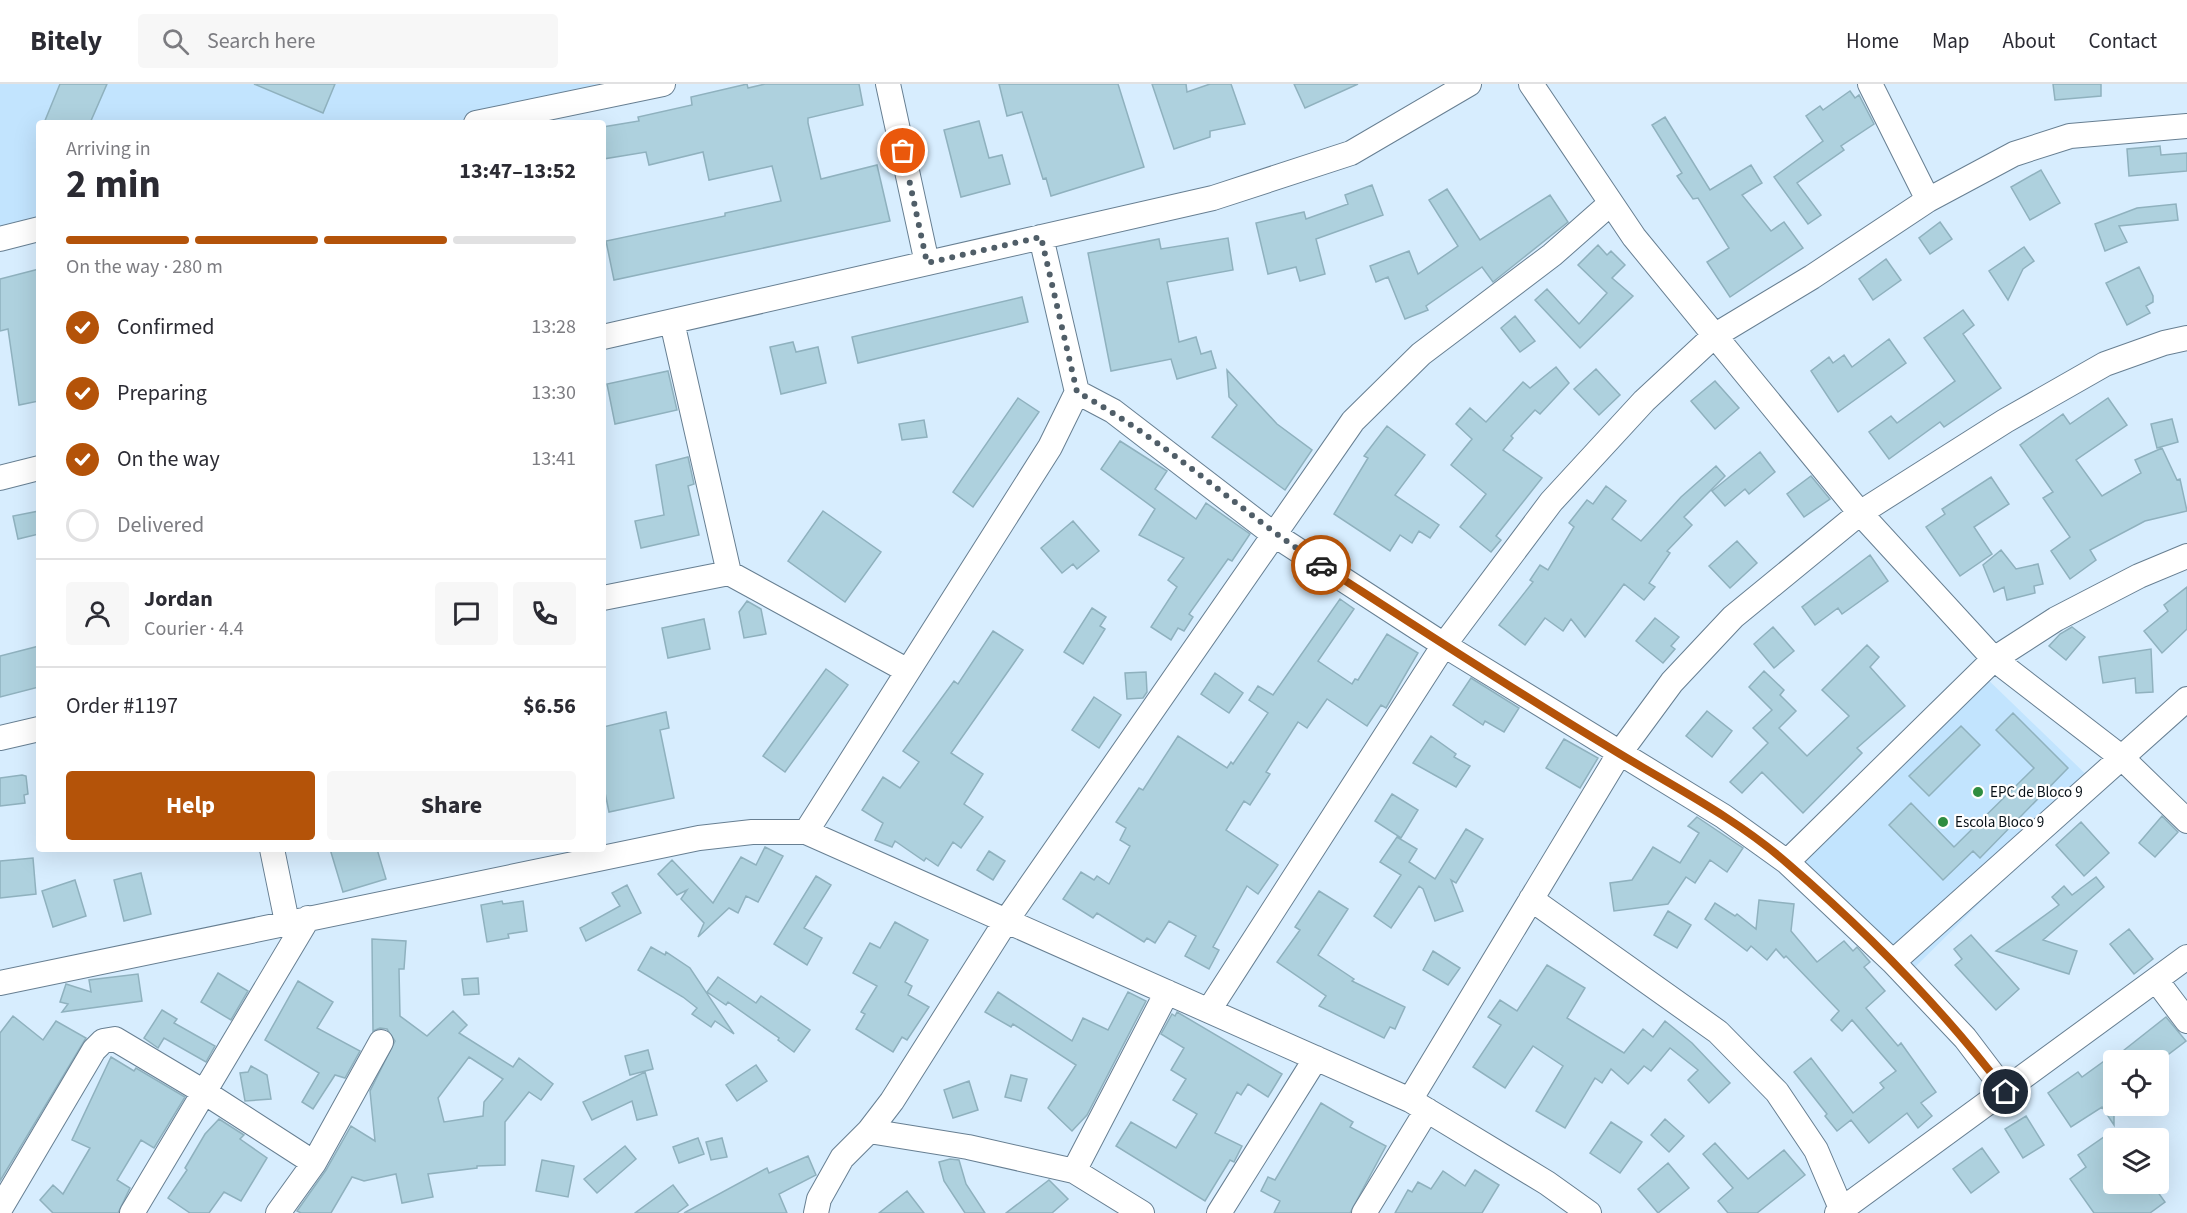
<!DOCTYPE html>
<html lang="en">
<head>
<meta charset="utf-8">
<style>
  body { margin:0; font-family:"Source Sans 3",sans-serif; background:#f7f7f7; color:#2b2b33; height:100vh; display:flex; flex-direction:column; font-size:22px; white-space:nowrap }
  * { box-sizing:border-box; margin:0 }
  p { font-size:20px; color:#7c7c81 }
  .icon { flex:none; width:33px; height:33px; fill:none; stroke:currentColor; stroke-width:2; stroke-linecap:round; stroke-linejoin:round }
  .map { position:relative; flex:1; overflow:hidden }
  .panel { position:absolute; left:36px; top:36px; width:570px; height:732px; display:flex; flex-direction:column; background:#fff; border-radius:6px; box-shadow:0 6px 24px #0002 }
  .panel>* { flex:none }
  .fabs { position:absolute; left:2103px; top:966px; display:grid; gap:12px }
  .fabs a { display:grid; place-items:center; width:66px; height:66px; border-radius:6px; background:#fff; box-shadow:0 6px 24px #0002; font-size:30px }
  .pin { position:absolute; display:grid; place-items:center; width:51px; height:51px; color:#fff; margin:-26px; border:3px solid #fff; border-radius:50%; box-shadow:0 2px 6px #0007 }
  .courier { position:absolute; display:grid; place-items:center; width:60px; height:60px; margin:-30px; border:4px solid #b45309; border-radius:50%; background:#fff; color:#222; box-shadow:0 2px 8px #0007 }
  .headline em { font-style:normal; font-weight:700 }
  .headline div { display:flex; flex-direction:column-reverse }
  .headline { display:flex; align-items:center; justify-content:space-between; height:102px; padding:0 30px }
  h1 { font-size:39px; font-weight:700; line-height:45px }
  .bar { display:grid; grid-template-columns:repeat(4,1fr); gap:9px 6px; align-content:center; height:72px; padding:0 30px }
  .bar i { height:8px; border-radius:4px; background:#e1e1e2 }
  .bar .selected { background:#b45309 }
  .bar p { grid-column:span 4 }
  .line { display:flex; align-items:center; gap:15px; padding:0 30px; border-top:2px solid #e1e1e2 }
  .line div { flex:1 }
  .round { display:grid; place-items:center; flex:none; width:63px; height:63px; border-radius:6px; background:#f7f7f7 }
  ol { padding:0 30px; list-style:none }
  li { display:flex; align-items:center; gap:18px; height:66px }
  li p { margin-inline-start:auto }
  li .icon { padding:6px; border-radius:50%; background:#b45309; color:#fff; stroke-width:4 }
  li:last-child { color:#7c7c81 }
  li i { width:33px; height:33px; border:3px solid #e1e1e2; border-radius:50% }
  .button { display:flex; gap:12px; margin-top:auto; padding:12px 30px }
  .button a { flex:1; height:69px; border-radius:6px; background:#b45309; color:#fff; font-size:24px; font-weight:700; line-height:69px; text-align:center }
  .button a+a { background:#f7f7f7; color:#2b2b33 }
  header { display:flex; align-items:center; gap:36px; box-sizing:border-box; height:84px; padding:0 30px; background:#fff; border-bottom:2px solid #e1e1e2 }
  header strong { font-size:28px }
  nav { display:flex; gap:33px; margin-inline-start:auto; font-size:21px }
  .search { width:420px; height:54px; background:#f7f7f7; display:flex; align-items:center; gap:15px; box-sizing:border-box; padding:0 21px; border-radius:6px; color:#7c7c81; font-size:22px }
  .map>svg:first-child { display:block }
  .built { fill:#c2e4fe }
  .building { fill:#aed1de; stroke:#8fb1be; stroke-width:1.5; fill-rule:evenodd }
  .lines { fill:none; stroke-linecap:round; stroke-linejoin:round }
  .street-casing { stroke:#677f92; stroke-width:26 }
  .street { stroke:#fff; stroke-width:24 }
  .done { stroke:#505e68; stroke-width:6; stroke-dasharray:0 10.8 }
  .route { stroke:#b45309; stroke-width:8 }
  .poi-dot { fill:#2f8d40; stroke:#fff; stroke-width:2 }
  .labels { text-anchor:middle; stroke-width:4.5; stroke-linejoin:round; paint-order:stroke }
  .poi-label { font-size:15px; fill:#081118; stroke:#fff; text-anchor:start }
</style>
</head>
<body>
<header>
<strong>Bitely</strong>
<div class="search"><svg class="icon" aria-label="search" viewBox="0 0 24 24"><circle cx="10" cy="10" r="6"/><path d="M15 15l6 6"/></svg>Search here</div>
<nav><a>Home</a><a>Map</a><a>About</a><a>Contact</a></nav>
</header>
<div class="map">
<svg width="2187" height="1129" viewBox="0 0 2187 1129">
  <rect width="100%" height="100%" fill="#d7edfe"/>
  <!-- built -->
  <path class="built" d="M0,0H636L463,39H39V135L0,143Z
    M1978,586L2098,702L1909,889L1788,774Z"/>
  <!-- building -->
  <path class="building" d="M60,0H107L90,39H44Z
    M254,0H335L323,29Z
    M747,0L748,4L765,0H859L863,21L808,34V39L821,95L877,81L890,137L614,196L606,157L725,132V129L781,117L772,82L709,96L703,68L649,81L646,68L603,75V43L639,37L638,33L692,21L691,13Z
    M999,0H1118L1144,83L1051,112L1046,94L1043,95L1022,28L1007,32Z
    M1152,0H1186L1187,8L1210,0H1231L1245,40L1210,47V53L1174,65Z
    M1294,0H1358L1305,24Z
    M2053,0H2101V12L2055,16Z
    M1850,7L1855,14L1859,11L1874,40L1841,62L1844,66L1797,99L1821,131L1808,140L1774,93L1823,57L1806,32L1820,22L1823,26Z
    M1665,33L1710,106L1751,81L1762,99L1742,111L1771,147L1784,138L1803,164L1730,213L1707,178L1729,164L1698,114L1693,115L1677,92L1682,89L1652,41Z
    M979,37L989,74L1002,71L1010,100L961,113L944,46Z
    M2160,62L2161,71L2187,69V87L2129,92L2127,65Z
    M2041,86L2060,119L2030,136L2011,103Z
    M1372,101L1383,131L1316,155L1325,190L1300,197L1296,183L1268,190L1256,139L1304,128L1306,135L1348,120L1345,111Z
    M1447,105L1480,156L1550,111L1568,138L1493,198L1482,183L1426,222L1428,226L1405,235L1388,193L1376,198L1370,182L1409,167L1418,190L1458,162L1429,116Z
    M2176,120L2178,136L2119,142L2127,158L2105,167L2095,140L2137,124Z
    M1940,138L1952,155L1930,170L1919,154Z
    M1228,154L1233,186L1167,198L1179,258L1196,253L1201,270L1211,267L1216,284L1177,295L1171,275L1111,287L1088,169L1159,155L1161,165Z
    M1598,161L1607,171L1611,167L1625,181L1612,194L1633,212L1580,264L1535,216L1547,205L1579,240L1607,209L1578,181Z
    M2024,163L2034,177L2023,185L2008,216L1989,187Z
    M1886,175L1901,196L1873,216L1859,195Z
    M2139,183L2153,212V218L2146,222L2150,229L2127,241L2106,199Z
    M39,185V317L19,321L8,245L0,247V195Z
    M1022,213L1028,238L858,279L852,253Z
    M1963,226L1974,241L1963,250L2001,304L1944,343L1940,338L1889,375L1869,348L1891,332L1897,339L1955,297L1924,254Z
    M1515,232L1535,257L1520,268L1501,244Z
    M1889,255L1906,279L1838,328L1811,287L1829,273L1833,279L1844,271L1852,283Z
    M793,258L796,268L818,263L826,299L781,310L770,263Z
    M1556,283L1569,299L1540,330L1535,326L1511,352L1513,354L1503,366L1542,394L1496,452L1501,456L1491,468L1460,443L1486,410L1451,381L1472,355L1456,340L1470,324L1486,338L1523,298L1530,304Z
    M1596,285L1620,311L1599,331L1574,305Z
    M1227,286L1277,340L1312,366L1285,406L1212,353L1237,321L1229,313Z
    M668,287L677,326L615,340L607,300Z
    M1715,297L1739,324L1715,345L1691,317Z
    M1018,314L1039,328L973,423L953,408Z
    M2108,314L2127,341L2076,376L2102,412L2141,389L2135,376L2162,364L2177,396L2180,395L2187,427L2145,437L2090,466L2096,476L2070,495L2051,467L2070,453L2043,414L2053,408L2020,361L2063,330L2070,340Z
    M2172,335L2178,358L2157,364L2151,340Z
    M924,336L927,353L902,356L899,340Z
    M1387,342L1425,371L1395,411L1439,441L1430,454L1419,447L1412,459L1400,451L1390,467L1334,430L1368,374L1364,372Z
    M1120,357L1167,387L1155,405L1196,435L1206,419L1250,450L1232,477L1228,475L1189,530L1193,533L1184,547L1178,544L1171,556L1151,543L1177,503L1168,496L1184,474L1139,451L1155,425L1101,385Z
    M1760,368L1775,388L1749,410L1745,405L1725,422L1712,407Z
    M688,373L694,400L688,402L699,451L641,464L635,437L664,431L656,381Z
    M1716,382L1725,392L1684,433L1692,441L1667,467L1670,469L1649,499L1655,503L1644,516L1624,500L1585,553L1571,535L1563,547L1545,534L1525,561L1499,541L1533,498L1530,496L1540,481L1548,486L1574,443L1569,439L1587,416L1593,420L1606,402L1626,417L1612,435L1641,457L1681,413Z
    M1811,392L1830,415L1804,433L1787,410Z
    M1991,393L2009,420L1974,443L1992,470L1960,492L1926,443L1945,430L1942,425Z
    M39,427V450L18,455L13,432Z
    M823,427L881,468L845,518L788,477Z
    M1073,437L1099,467L1077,485L1073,480L1062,489L1041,464Z
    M1737,457L1757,479L1730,504L1709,482Z
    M2001,466L2016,485L2038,480L2043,500L2034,502L2035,509L2007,516L2004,503L1994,508L1983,481Z
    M1870,471L1888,497L1842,530L1838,524L1815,541L1802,523Z
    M2187,503V545L2162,569L2144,547L2168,527L2164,521Z
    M1340,515L1354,525L1318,577L1352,600L1355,595L1358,596L1387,550L1418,569L1386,624L1381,621L1367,642L1327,615L1307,644L1298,638L1266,688L1270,690L1250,721L1244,717L1226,746L1278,781L1258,810L1247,802L1213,863L1219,866L1209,885L1185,872L1196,852L1169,837L1155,859L1147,854L1144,858L1097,829L1093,834L1063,815L1081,788L1094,796L1097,792L1109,800L1130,762L1120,756L1126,744L1116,738L1139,704L1143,706L1178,652L1227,684L1231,678L1233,680L1268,629L1249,616L1258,602L1273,611Z
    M747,517L761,525L766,550L744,554L739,528Z
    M1092,524L1106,533L1100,542L1105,545L1083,580L1064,568Z
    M1655,534L1679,553L1671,562L1675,565L1663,579L1636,557Z
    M704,535L710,565L668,574L662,544Z
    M1773,543L1794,567L1774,584L1754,560Z
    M2072,543L2085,553L2066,576L2049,562L2060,550Z
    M993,547L1023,566L951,669L983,690L964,720L983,733L961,764L953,758L938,782L926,774L924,777L895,757L892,763L875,756L883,739L862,726L883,693L900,704L919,678L903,667L954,597L958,600Z
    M1867,561L1879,573L1870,583L1905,622L1857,664L1862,669L1803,729L1762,688L1742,709L1730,698L1768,659L1753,644L1772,626L1749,603L1764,587L1784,606L1780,611L1796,627L1779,644L1807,672L1849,632L1822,606Z
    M39,562V603L0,613V572Z
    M2151,565L2153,608L2136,609L2135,594L2103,599L2099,573Z
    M826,585L848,601L785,688L763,672Z
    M1146,588L1147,608L1143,614L1127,615L1125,589Z
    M1215,589L1243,609L1229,629L1201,610Z
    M1471,594L1519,624L1504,648L1485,637L1483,641L1453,621Z
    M1094,613L1121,631L1099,664L1072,646Z
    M1707,627L1732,647L1712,673L1686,652Z
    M666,628L669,644L660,646L674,714L609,728L603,699V643Z
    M2013,629L2068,684L1980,774L1973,767L1943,796L1889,741L1911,719L1954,763L2034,684L1996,646Z
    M1961,642L1980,661L1929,712L1909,692Z
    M1431,652L1456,670L1454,673L1470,682L1456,703L1413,679Z
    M1564,655L1598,674L1580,704L1546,684Z
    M22,691L26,692L28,710L24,711L25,719L0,722V694Z
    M1392,710L1418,726L1401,754L1375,737Z
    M2162,732L2178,748L2155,773L2139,759Z
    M1697,733L1743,764L1727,788L1710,776L1695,799L1686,793L1668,820L1614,827L1610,799L1632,796L1653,763L1680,779L1699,749L1688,742Z
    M2081,738L2109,769L2084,792L2056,761Z
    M1466,745L1483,755L1456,799L1451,796L1463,827L1435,837L1423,805L1419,802L1391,844L1374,832L1401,791L1380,778L1397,753L1417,765L1409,778L1435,795Z
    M765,763L783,772L758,818L746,812L738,829L729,824L698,853L704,839L681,815L687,806L677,811L658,790L672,776L713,819L741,773L756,781Z
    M330,765H377L386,795L343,808Z
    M989,767L1005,777L993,796L977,786Z
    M33,774L36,810L0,814V777Z
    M141,789L151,830L124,837L114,796Z
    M816,792L831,801L804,844L822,854L807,881L774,860Z
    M2096,793L2104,803L2043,856L2077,867L2069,890L1996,867L2059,821L2052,813L2064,802L2072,811Z
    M75,796L86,832L53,843L42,807Z
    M627,801L641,829L586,857L580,844L620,822L612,809Z
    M1319,807L1348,825L1318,871L1354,895L1352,897L1405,923L1395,945L1390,943L1384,954L1319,922L1326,912L1277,878L1300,846L1295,843Z
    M1759,816L1794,820L1791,847L1817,878L1844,857L1853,867L1857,863L1870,878L1864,883L1885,907L1866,924L1898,962L1901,959L1936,1008L1921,1019L1932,1032L1918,1044L1907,1029L1869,1059L1851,1036L1837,1047L1825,1032L1827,1030L1794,988L1811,974L1853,1029L1884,1004L1880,999L1896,987L1852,936L1842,947L1831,936L1839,927L1786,872L1784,874L1776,865L1767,876L1751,862L1747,867L1705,835L1715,819L1735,832L1737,830L1756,845Z
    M502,817L503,820L523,817L527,847L508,850L509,854L487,858L481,821Z
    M1668,827L1691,841L1677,864L1654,851Z
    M895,838L928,856L905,898L912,902L908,911L929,923L907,956L902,953L893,968L856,945L865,930L861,928L877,902L853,889L870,859L880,864Z
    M2129,845L2153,875L2134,890L2110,860Z
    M1971,851L2019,905L1996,926L1955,881L1962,875L1954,865Z
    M372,855L406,857L404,885H399L400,932L427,952L453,927L467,941L459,949L513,983L519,974L553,1000L541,1016L529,1008L505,1038V1081L477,1082V1084L428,1090L433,1113L402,1119L396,1090L364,1097L352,1093L331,1129H301L297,1127L326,1086L351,1042L375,1057L370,1007L395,957L387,945L380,944L373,947ZM469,973L503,995L484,1018L483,1032L444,1038L438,1014Z
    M651,863L665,871L666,868L690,884L734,950L715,937L711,943L692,930L697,924L683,913L638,886Z
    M1433,867L1460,884L1448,901L1423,886Z
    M1547,881L1585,904L1567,934L1624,969L1643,945L1653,953L1665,937L1692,959L1730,999L1709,1019L1688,996L1698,986L1670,964L1651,987L1644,982L1628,1000L1611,985L1602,999L1595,994L1565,1044L1536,1027L1563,982L1533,962L1505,1004L1473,983L1501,941L1488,933L1500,916L1517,927Z
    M218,889L248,907L231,936L201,918Z
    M138,890L142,917L62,928L68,920L60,918L66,900L91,908L89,896Z
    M718,893L756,919L761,912L810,946L794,968L778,956L779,954L728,918L726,921L707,908Z
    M478,894L479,910L464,911L462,895Z
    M298,897L333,918L317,944L360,967L345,994L335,991L313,1025L302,1018L319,989L265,956Z
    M998,908L1072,957L1083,934L1108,946L1128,908L1146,917L1087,1031L1072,1047L1048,1024L1076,981L1013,940L1011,943L985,928Z
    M162,926L177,935L174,939L215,962L206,978L164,954L158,964L144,954Z
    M1177,928L1282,990L1268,1013L1248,1000L1241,1011L1237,1008L1215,1049L1242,1062L1234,1078L1230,1076L1205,1117L1116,1062L1131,1038L1176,1064L1197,1030L1173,1016L1186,995L1171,986L1184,964L1161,950L1172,930L1175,932Z
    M13,932L43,956L56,937L86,954L0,1097V949Z
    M2166,933L2186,957L2161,976H2114V1041L2102,1023L2071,1043L2048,1009L2078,988L2082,993L2114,970V974Z
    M648,966L653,985L630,991L625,972Z
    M111,973L134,987L136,984L185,1013L154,1064L141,1056L117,1096L130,1104L118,1129H53L40,1116L53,1101L63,1110L90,1064L72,1056Z
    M756,981L767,997L737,1017L726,1001Z
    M251,982L267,991L271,1015L245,1017L240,989L248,988Z
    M645,988L657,1031L637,1036L632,1017L592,1036L583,1018Z
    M1011,991L1027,995L1021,1017L1005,1013Z
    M969,997L978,1026L953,1034L944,1006Z
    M1321,1019L1353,1038L1350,1043L1386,1062L1350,1129H1274L1280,1117L1261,1107L1268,1093L1275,1096Z
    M2026,1032L2044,1061L2023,1074L2005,1045Z
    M219,1035L244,1051L240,1055L267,1074L241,1117L224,1108L209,1129H190L168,1114L187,1086L185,1084L205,1050Z
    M1665,1035L1684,1052L1669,1068L1651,1051Z
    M1611,1038L1642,1058L1620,1089L1590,1069Z
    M2114,1046V1100H2152L2165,1118L2150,1129H2094L2070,1095L2086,1083L2078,1071Z
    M698,1054L704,1070L679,1079L673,1063Z
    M722,1054L727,1073L711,1076L706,1058Z
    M1715,1059L1748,1095L1784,1066L1805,1091L1757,1129H1728L1718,1117L1733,1104L1703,1070Z
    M625,1062L636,1075L597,1109L584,1095Z
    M1982,1064L1999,1088L1971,1109L1953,1085Z
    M808,1072L816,1091L779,1110L787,1129H684L767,1084L769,1089Z
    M950,1075L959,1076L966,1100L985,1129H965L944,1097L939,1078Z
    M542,1076L574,1082L568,1113L536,1107Z
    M1668,1079L1689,1104L1658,1129L1638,1105Z
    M1475,1086L1499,1101L1482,1129H1395L1408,1106L1412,1108L1418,1098L1431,1105L1443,1087L1465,1102Z
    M1049,1096L1068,1115L1052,1129H1006Z
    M673,1101L688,1121L677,1129H635Z
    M907,1107L924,1129H879Z"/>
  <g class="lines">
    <!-- street casing -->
    <g class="street-casing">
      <path id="street" d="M888,0L927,179
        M1531,0L1634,153L1860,429L1994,575L2121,673L2187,737
        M1870,0L1928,116
        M476,39L663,0
        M0,155L39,145
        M672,238L729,489L908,587
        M603,253L1213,114L1351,69L1469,0
        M1077,308L1113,327L1273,450L1444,561L1723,732L1787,778L1893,878L1965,954L2006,1008
        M0,394L39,384
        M603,514L729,489
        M0,654L39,645
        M806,748L1050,363L1077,308L1041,153
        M272,765L287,838
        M1787,778L1994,575L2056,535L2139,492L2187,472
        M1531,815L1718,948L1777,1008L1816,1066L1843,1129
        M1893,878L2187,615
        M2156,896L2187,937
        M0,899L699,754L752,748H806L1410,1016L1547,1099L1589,1129
        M1209,926L1444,561L1551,418L1644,317L1714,252L1812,193L1928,116L2014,70L2070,52L2187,42
        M1410,1016L1619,670L1672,598L1733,533L1860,429L2005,337L2105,280L2164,259L2187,254
        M869,1047L968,1063L1074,1087L1142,1129
        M1074,1087L1167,908
        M0,1125L94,966L103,957L115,955L204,1008L314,1079
        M132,1129L308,834
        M278,1129L314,1079L381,958
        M816,1129L819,1115L842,1074L869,1047L892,1017L1006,837L1353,337L1421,270L1552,171L1611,119
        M1219,1129L1316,974
        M1364,1129L1427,1026
        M1837,1129L2187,873"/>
    </g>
    <!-- street -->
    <use href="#street" class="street"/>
  </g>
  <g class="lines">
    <!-- done -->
    <path class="done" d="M903,67L927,179L1041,153L1077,308C1164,355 1238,426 1321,481"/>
    <!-- route -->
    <path class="route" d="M1321,481C1420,545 1519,610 1620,670C1676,704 1737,735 1787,779C1867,848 1942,924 2006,1008"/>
  </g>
  <!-- markers -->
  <g class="poi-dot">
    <circle cx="1978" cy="708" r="6"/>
    <circle cx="1943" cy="738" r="6"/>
  </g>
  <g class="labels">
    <!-- poi labels -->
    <g class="poi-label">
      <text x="1990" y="713">EPC de Bloco 9</text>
      <text x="1955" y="743">Escola Bloco 9</text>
    </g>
  </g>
</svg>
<div class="fabs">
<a><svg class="icon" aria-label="locate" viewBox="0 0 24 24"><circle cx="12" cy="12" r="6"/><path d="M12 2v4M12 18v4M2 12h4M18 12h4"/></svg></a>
<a><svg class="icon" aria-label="layers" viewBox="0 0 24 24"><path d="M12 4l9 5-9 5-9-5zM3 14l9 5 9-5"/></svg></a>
</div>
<div class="pin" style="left:903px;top:67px;background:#ea580c"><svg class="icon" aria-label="bag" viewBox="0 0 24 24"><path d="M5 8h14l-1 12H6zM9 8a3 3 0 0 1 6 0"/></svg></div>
<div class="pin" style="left:2006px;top:1008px;background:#1f2937"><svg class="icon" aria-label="home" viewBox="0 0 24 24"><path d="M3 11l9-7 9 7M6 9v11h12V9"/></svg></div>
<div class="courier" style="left:1321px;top:481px"><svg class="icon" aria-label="car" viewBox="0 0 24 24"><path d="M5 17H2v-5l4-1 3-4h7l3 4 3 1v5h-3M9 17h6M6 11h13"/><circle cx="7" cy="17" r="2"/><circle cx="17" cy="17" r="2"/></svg></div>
<section class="panel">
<div class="headline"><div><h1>2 min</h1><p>Arriving in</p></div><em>13:47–13:52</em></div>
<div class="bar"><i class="selected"></i><i class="selected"></i><i class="selected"></i><i></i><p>On the way · 280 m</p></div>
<ol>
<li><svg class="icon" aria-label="check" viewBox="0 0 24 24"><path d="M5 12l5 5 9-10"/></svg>Confirmed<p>13:28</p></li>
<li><svg class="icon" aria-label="check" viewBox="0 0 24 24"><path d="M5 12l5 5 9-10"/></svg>Preparing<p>13:30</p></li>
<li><svg class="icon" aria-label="check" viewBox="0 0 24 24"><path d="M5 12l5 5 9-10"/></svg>On the way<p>13:41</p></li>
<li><i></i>Delivered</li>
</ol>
<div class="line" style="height:108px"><a class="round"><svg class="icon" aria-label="person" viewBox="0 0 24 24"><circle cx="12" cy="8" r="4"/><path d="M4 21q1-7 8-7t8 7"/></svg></a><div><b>Jordan</b><p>Courier · 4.4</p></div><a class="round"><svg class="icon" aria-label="chat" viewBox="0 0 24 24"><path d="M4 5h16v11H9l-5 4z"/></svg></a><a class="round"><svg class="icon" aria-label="phone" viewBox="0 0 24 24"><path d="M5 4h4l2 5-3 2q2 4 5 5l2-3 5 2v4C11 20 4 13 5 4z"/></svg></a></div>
<div class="line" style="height:78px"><div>Order #1197</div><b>$6.56</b></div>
<div class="button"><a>Help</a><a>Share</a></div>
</section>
</div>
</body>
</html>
